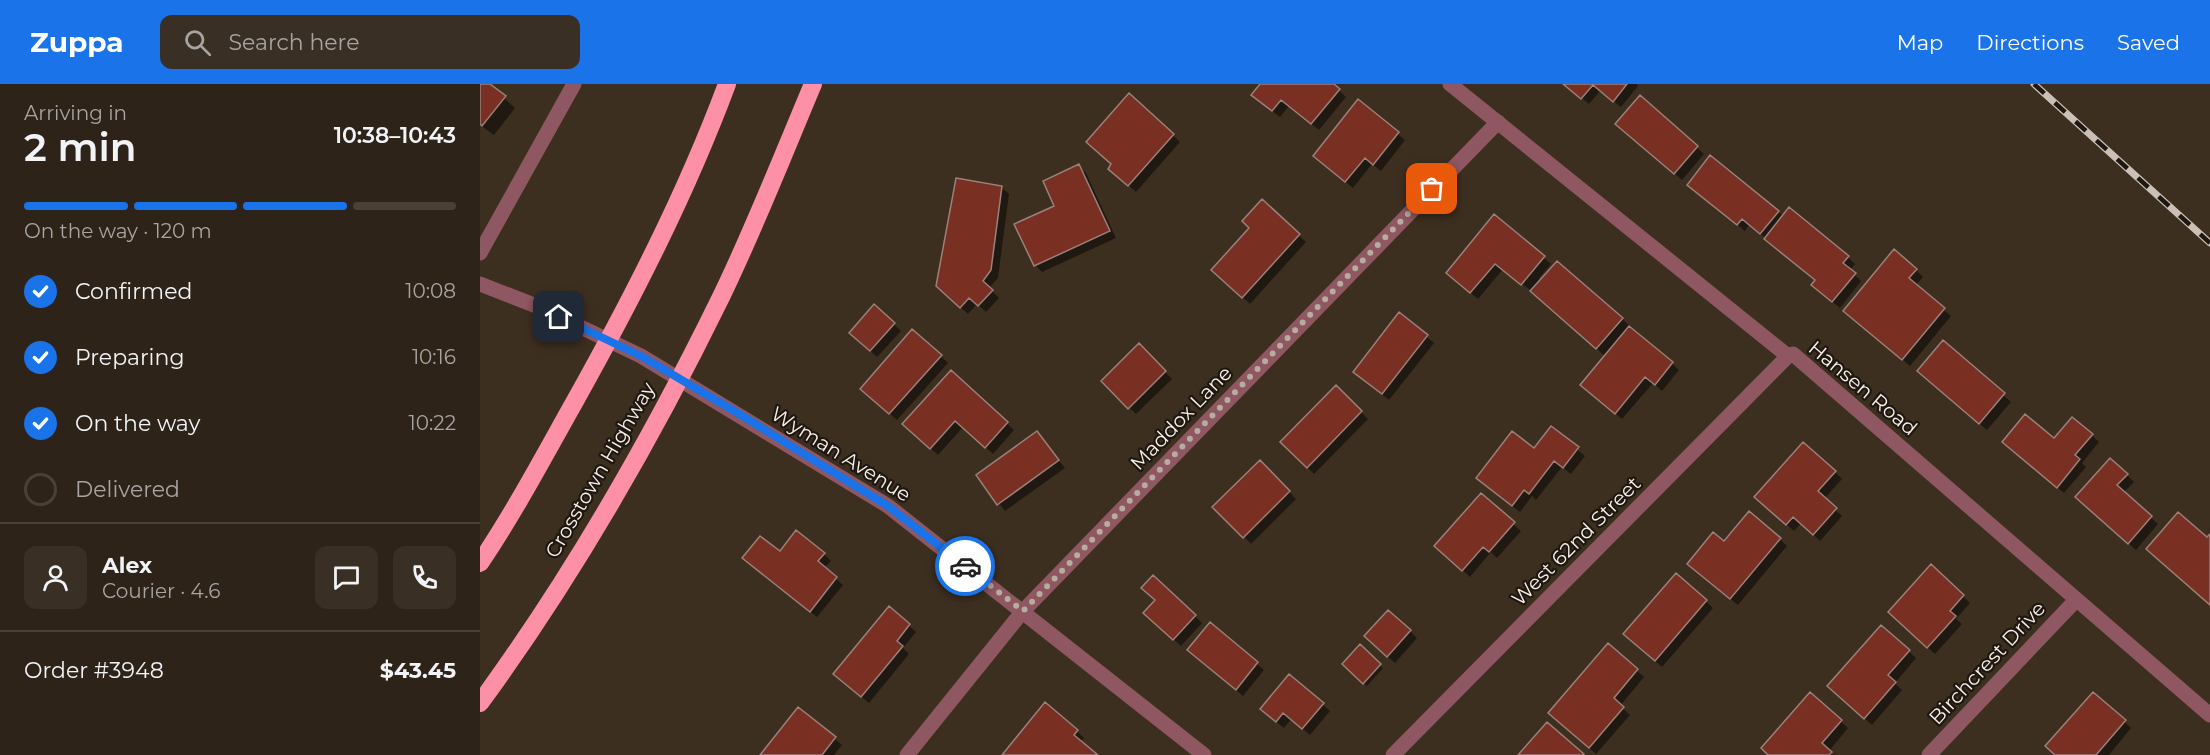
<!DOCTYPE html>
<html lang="en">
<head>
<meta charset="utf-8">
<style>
  body { margin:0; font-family:Montserrat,sans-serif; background:#3a2f25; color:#f1f3f6; height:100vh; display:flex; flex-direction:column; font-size:22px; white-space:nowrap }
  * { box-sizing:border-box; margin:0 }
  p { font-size:20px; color:#a7a4a2 }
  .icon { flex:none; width:33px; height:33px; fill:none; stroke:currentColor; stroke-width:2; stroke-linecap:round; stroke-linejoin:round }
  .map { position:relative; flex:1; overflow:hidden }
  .panel { display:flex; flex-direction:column; background:#2e2318; width:480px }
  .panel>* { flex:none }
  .pin { position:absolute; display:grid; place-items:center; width:51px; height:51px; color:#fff; margin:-26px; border-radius:12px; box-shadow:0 3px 9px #0006 }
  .courier { position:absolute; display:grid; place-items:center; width:60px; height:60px; margin:-30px; border:4px solid #1a73e8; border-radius:50%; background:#fff; color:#222; box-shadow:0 2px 8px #0007 }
  .overview em { font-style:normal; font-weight:600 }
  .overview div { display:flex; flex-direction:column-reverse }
  .overview { display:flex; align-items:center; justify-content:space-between; height:102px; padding:0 24px }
  h1 { font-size:39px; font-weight:600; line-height:45px }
  .bar { display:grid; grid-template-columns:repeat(4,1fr); gap:9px 6px; align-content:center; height:72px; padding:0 24px }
  .bar i { height:8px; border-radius:4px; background:#494037 }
  .bar .current { background:#1a73e8 }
  .bar p { grid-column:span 4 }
  .line { display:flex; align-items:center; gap:15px; padding:0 24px; border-top:2px solid #494037 }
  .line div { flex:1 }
  .round { display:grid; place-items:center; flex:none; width:63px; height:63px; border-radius:12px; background:#3a2f25 }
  ol { padding:0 24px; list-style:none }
  li { display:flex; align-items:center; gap:18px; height:66px }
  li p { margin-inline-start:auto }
  li .icon { padding:6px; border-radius:50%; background:#1a73e8; color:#fff; stroke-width:4 }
  li:last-child { color:#a7a4a2 }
  li i { width:33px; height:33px; border:3px solid #494037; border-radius:50% }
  header { display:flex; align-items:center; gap:36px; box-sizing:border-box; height:84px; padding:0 30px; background:#1a73e8; color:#fff }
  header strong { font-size:28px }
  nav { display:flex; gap:33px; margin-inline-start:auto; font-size:21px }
  .search { width:420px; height:54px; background:#3a2f25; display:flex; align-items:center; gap:15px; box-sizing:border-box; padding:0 21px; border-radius:12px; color:#a7a4a2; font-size:22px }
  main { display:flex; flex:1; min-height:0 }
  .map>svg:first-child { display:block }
  .shadow { fill:#0007 }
  .building { fill:#792f22; stroke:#9a817b; stroke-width:1.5 }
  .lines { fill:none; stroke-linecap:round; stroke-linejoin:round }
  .minor { stroke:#8f5762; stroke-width:15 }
  .tertiary { stroke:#8f5762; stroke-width:15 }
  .motorway { stroke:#fd90a7; stroke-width:18 }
  .rail-casing { stroke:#cbc0b5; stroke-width:7 }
  .rail { stroke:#1f1812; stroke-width:4.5; stroke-dasharray:14; stroke-linecap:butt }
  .done { stroke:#b7aca0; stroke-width:6; stroke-dasharray:0 10.8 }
  .route { stroke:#1a73e8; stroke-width:8 }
  .labels { text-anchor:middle; stroke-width:4.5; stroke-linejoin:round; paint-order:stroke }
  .street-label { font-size:20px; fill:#f8efe5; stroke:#1f1812 }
</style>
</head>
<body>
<header>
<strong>Zuppa</strong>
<div class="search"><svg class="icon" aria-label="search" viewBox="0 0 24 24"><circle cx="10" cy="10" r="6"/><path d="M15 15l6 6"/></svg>Search here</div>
<nav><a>Map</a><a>Directions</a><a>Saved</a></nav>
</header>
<main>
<section class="panel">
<div class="overview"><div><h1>2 min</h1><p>Arriving in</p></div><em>10:38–10:43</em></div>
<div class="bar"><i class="current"></i><i class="current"></i><i class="current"></i><i></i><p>On the way · 120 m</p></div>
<ol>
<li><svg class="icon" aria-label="check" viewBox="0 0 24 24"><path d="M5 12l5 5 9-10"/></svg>Confirmed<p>10:08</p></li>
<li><svg class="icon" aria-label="check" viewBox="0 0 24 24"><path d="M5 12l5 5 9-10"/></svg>Preparing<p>10:16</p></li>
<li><svg class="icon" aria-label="check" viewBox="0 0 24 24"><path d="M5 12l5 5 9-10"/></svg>On the way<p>10:22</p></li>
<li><i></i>Delivered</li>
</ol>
<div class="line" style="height:108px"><a class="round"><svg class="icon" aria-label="person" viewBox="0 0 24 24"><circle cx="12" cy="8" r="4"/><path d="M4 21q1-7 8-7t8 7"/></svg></a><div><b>Alex</b><p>Courier · 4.6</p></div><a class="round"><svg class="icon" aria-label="chat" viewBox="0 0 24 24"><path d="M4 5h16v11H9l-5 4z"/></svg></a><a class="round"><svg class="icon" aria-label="phone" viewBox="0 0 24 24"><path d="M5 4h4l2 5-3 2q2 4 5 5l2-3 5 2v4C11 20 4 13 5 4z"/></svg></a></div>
<div class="line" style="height:78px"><div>Order #3948</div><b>$43.45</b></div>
</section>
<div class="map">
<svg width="1730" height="671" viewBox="0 0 1730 671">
  <rect width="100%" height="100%" fill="#3d2f20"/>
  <!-- shadow -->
  <path class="shadow" d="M0,0H8L35,24L14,51L0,41Z
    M782,0H852L866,13L839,46L809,22L800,33L780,18Z
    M1084,0H1156L1158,2L1141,23L1120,7L1109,20Z
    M1160,13L1224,70L1202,96L1144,46Z
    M878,18L925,56L901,87L892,80L873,104L842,79Z
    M693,51L700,58L656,108L637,91L633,81Z
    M599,82L606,89L636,154L562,188L555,181L576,122Z
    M521,103L529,110L518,194L509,204L519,214L506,228L497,220L488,230L465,209Z
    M1216,107L1298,128L1368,173L1375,180L1370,186L1381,197L1360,224L1340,208L1337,197L1286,154L1269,141L1265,147Z
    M782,117L826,158L770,220L740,193L771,144Z
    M1014,132L1071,180L1059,194L1061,196L1142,235L1199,286L1182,307L1173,299L1142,335L1109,308L1126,273L1050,206L1023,185L998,215L975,196Z
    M1436,186L1443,193L1435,202L1471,232L1430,282L1365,227Z
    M920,230L954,259L909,316L882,294Z
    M414,240L421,247L397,273L378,256Z
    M1463,259L1531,318L1507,346L1446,294Z
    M659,261L692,295L656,330L623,297Z
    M461,272L468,279L417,336L389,312Z
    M471,288L534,346L513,370L483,343L458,371L431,346Z
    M856,303L888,335L834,390L802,358Z
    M1071,344L1105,372L1091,390L1082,383L1056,416L1052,412L1040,428L1005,401L1054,366Z
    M557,349L585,384L525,427L498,391Z
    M1612,351L1619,358L1602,379L1606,383L1584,409L1531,364Z
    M780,378L816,415L771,460L735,423Z
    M1355,388L1362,395L1344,415L1362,432L1340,457L1321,439L1314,447L1283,420Z
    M1647,391L1654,398L1643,409L1678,440L1656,466L1604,420Z
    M1001,411L1041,447L1017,474L1011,468L990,493L963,469Z
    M1300,455L1307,462L1258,521L1216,487L1244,459Z
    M300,469L344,470L351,477L344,484L363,501L337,533L271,481Z
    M1451,483L1490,519L1476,535L1482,540L1455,570L1417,535Z
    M1226,517L1233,524L1182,583L1152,557Z
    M409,524L436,548L423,564L429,570L389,619L362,597Z
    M715,532L722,539L701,562L672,536Z
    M730,540L784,586L763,612L716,573Z
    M1402,543L1436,574L1415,599L1422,606L1392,641L1356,609Z
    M930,547L937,554L915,579L893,559Z
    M1128,561L1164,593L1140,622L1150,631L1116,670L1076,636Z
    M880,562L903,584L887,602L864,580Z
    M809,592L850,627L830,651L811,635L804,644L789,632Z
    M1330,610L1368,644L1349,667L1353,671H1290Z
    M319,625L362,661L354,671H282Z
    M1645,638L1651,644L1629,671H1576Z
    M597,647L604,654L600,658L616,671H524Z"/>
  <!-- building -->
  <path class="building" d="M0,0H10L26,12L2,42L0,40Z
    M780,0H854L860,5L831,40L801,16L792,27L771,11Z
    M1083,0H1147L1133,18L1113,1L1101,15Z
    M649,9L694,50L648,102L628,85L631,80L606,58Z
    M1160,11L1218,62L1194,90L1135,40Z
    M878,15L919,48L893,81L885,74L865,98L833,72Z
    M1230,71L1299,127L1280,150L1262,135L1257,141L1207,101Z
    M599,80L630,147L554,182L534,140L574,122L563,97Z
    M476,94L522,102L511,186L503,197L513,206L498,222L489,214L480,224L456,202Z
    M782,115L820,150L762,214L731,186L769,144L762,137Z
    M1309,123L1369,172L1363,179L1376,189L1352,218L1331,201L1335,196L1284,155Z
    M1014,130L1065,172L1041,201L1015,180L990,209L966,189Z
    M1414,165L1437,185L1429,194L1465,224L1422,276L1363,227Z
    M1077,177L1143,234L1116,265L1050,207Z
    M394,220L415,239L390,267L369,249Z
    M919,228L948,251L902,310L873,288Z
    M1149,242L1193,278L1175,301L1165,293L1135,330L1100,301Z
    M432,245L462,271L409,330L380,305Z
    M1463,256L1525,309L1499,340L1437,287Z
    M659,259L686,287L648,325L621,297Z
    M471,286L528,338L505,364L475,337L450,365L422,340Z
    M856,301L882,327L827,384L800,358Z
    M1545,330L1574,354L1592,333L1613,350L1595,371L1600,375L1577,404L1522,358Z
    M1071,342L1099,363L1083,384L1074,377L1049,410L1044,406L1032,422L996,394L1032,347L1054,364Z
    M557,347L579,376L517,421L496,391Z
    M1323,358L1356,387L1338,407L1357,424L1333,451L1313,433L1306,441L1274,413Z
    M1630,374L1648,390L1637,401L1672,432L1648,460L1595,413Z
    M780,376L810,407L763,454L732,423Z
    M1001,409L1035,438L1009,468L1003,463L982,487L954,462Z
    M1269,427L1301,454L1250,515L1207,480L1233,448L1244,457Z
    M1698,428L1727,453L1730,450V521L1666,465Z
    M316,446L345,469L338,477L357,493L330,528L262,474L280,452L300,467Z
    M1451,480L1484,511L1470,527L1476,532L1447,564L1408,528Z
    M1196,489L1227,516L1175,577L1143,550Z
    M673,491L716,531L693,556L663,529L675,516L661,504Z
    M409,522L430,540L417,557L423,562L381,613L353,590Z
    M908,526L931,546L907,573L884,552Z
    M730,538L778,578L756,606L707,566Z
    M1401,541L1430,566L1408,591L1416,598L1384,635L1347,602Z
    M1128,559L1158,585L1134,614L1144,623L1109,664L1068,629Z
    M880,560L901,580L883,600L862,580Z
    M809,590L844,619L822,645L803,629L796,638L780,625Z
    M1330,608L1362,636L1342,659L1352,668L1349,671H1288L1281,664Z
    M1613,608L1646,636L1616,671H1575L1565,662Z
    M565,618L598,646L594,651L618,671H522Z
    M318,623L356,653L342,671H280Z
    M1067,638L1104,670L1103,671H1038Z"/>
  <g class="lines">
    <!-- minor -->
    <path class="minor" d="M0,169L94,0
      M0,200L59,223L161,272L408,422L724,671
      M427,671L543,527L1018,38
      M913,671L1308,272
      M1449,671L1596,516"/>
    <!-- tertiary -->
    <path class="tertiary" d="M970,0L1308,272L1313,270L1730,631"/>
    <!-- motorway -->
    <path class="motorway" d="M0,479C35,427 64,372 95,317C152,215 206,110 247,0
      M0,619C93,492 172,354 241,213C275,143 303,71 333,0"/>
    <!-- rail casing -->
    <g class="rail-casing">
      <path id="rail" d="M1554,0L1730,159"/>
    </g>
    <!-- rail -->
    <use href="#rail" class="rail"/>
  </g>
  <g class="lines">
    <!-- done -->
    <path class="done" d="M485,482L543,527L952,105"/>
    <!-- route -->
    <path class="route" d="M79,233L161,272L256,328L408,422L485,482"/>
  </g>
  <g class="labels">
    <!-- street labels -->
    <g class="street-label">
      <text transform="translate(1383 304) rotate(40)" y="7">Hansen Road</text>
      <text transform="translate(701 334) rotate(-46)" y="7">Maddox Lane</text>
      <text transform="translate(361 370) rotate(32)" y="7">Wyman Avenue</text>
      <text transform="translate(120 386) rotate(-60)" y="7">Crosstown Highway</text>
      <text transform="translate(1096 457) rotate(-45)" y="7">West 62nd Street</text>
      <text transform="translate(1507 579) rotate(-47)" y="7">Birchcrest Drive</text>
    </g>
  </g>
</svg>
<div class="pin" style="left:952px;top:105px;background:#ea580c"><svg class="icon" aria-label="bag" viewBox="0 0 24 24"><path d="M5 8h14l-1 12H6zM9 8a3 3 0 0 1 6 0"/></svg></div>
<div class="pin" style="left:79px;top:233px;background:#1f2937"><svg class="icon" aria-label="home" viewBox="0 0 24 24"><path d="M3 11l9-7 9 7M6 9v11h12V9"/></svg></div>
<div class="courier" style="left:485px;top:482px"><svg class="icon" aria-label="car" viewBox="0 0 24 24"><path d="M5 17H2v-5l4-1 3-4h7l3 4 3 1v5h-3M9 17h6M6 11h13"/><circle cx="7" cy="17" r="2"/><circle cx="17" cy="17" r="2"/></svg></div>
</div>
</main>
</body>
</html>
